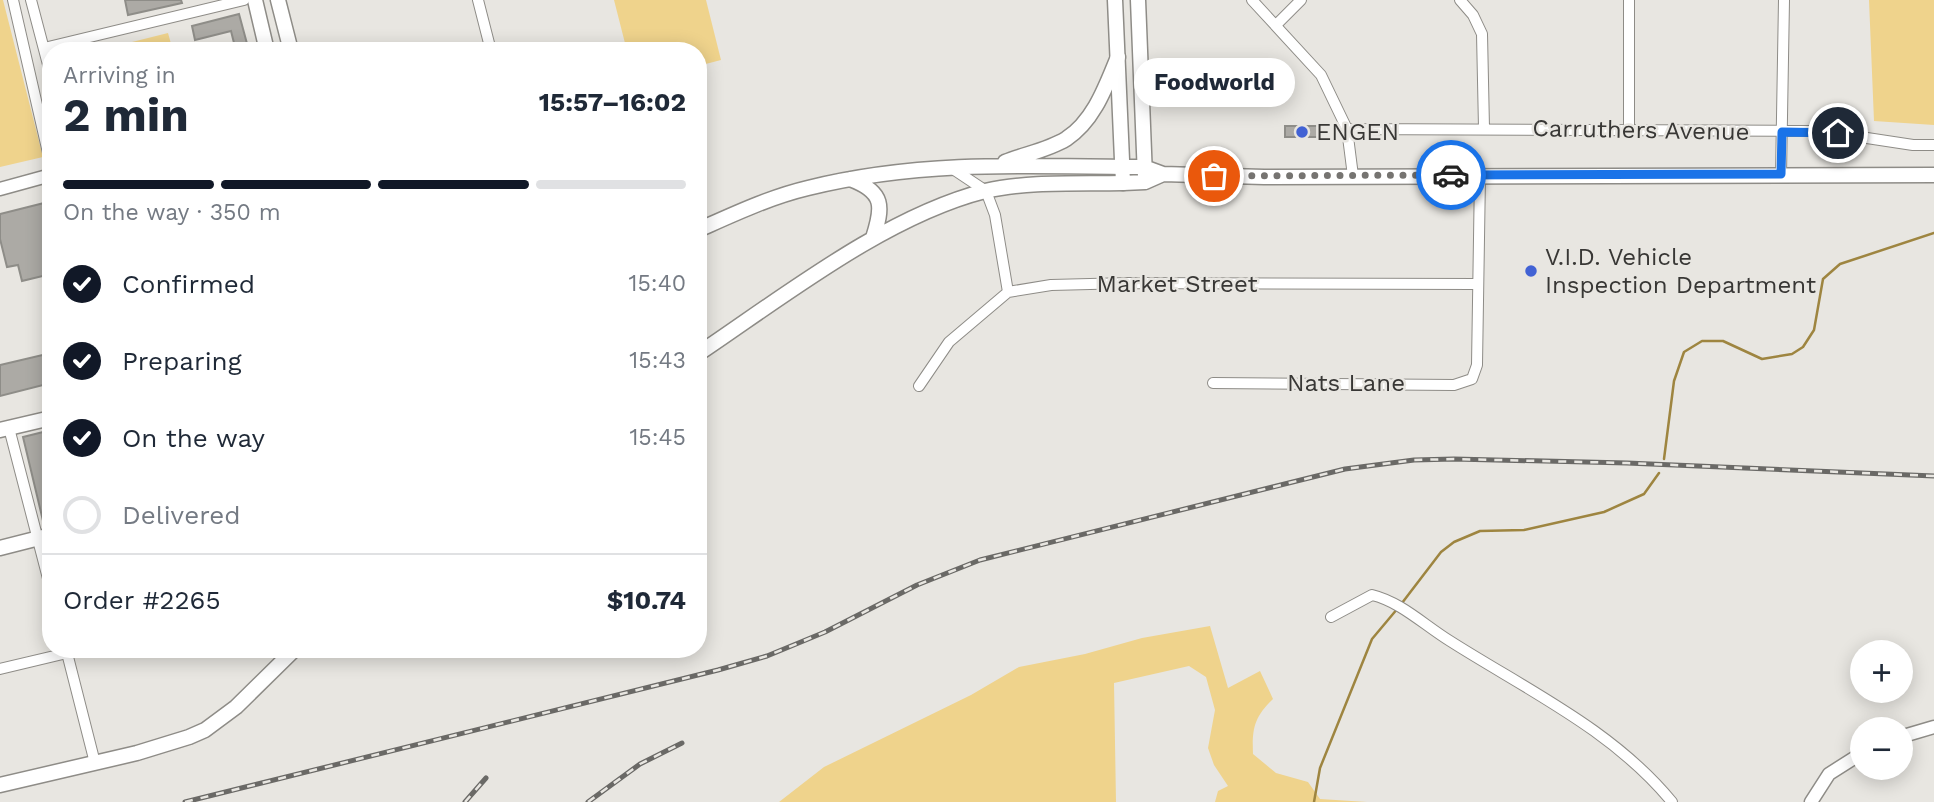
<!DOCTYPE html>
<html lang="en">
<head>
<meta charset="utf-8">
<style>
  body { margin:0; font-family:"Work Sans",sans-serif; background:#f6f6f7; color:#1f2937; height:100vh; display:flex; flex-direction:column; font-size:26px; white-space:nowrap }
  * { box-sizing:border-box; margin:0 }
  p { font-size:23px; color:#747a83 }
  .icon { flex:none; width:38px; height:38px; fill:none; stroke:currentColor; stroke-width:2; stroke-linecap:round; stroke-linejoin:round }
  .map { position:relative; flex:1; overflow:hidden }
  .details { position:absolute; left:42px; top:42px; width:665px; height:616px; display:flex; flex-direction:column; background:#fff; border-radius:28px; box-shadow:0 4px 18px #0003 }
  .details>* { flex:none }
  .fabs { position:absolute; left:1850px; top:640px; display:grid; gap:14px }
  .fabs a { display:grid; place-items:center; width:63px; height:63px; border-radius:50%; background:#fff; box-shadow:0 4px 18px #0003; font-size:35px }
  .pin { position:absolute; display:grid; place-items:center; width:60px; height:60px; color:#fff; margin:-30px; border:4px solid #fff; border-radius:50%; box-shadow:0 2px 7px #0007 }
  .courier { position:absolute; display:grid; place-items:center; width:70px; height:70px; margin:-35px; border:5px solid #1a73e8; border-radius:50%; background:#fff; color:#222; box-shadow:0 2px 9px #0007 }
  .bubble { position:absolute; height:49px; border-radius:24px; background:#fff; box-shadow:0 4px 18px #0003; font-size:23px; font-weight:700; line-height:49px; text-align:center }
  .summary em { font-style:normal; font-weight:700 }
  .summary div { display:flex; flex-direction:column-reverse }
  .summary { display:flex; align-items:center; justify-content:space-between; height:119px; padding:0 21px }
  h1 { font-size:46px; font-weight:700; line-height:52px }
  .bar { display:grid; grid-template-columns:repeat(4,1fr); gap:10px 7px; align-content:center; height:84px; padding:0 21px }
  .bar i { height:9px; border-radius:5px; background:#e0e1e3 }
  .bar .active { background:#111827 }
  .bar p { grid-column:span 4 }
  .line { display:flex; align-items:center; gap:18px; padding:0 21px; border-top:2px solid #e0e1e3 }
  .line div { flex:1 }
  ol { padding:0 21px; list-style:none }
  li { display:flex; align-items:center; gap:21px; height:77px }
  li p { margin-inline-start:auto }
  li .icon { padding:7px; border-radius:50%; background:#111827; color:#fff; stroke-width:4 }
  li:last-child { color:#747a83 }
  li i { width:38px; height:38px; border:4px solid #e0e1e3; border-radius:50% }
  .map>svg:first-child { display:block }
  .green { fill:#efd38c }
  .lines { fill:none; stroke-linecap:round; stroke-linejoin:round }
  .stream { stroke:#9e8540; stroke-width:2.5 }
  .building { fill:#acaaa5; stroke:#8e8d88; stroke-width:2 }
  .minor-casing { stroke:#8e8c87; stroke-width:12 }
  .tertiary-casing { stroke:#8e8c87; stroke-width:15 }
  .secondary-casing { stroke:#8e8c87; stroke-width:17 }
  .primary-casing { stroke:#8e8c87; stroke-width:17 }
  .minor { stroke:#fff; stroke-width:10 }
  .tertiary { stroke:#fff; stroke-width:12 }
  .secondary { stroke:#fff; stroke-width:14 }
  .primary { stroke:#fff; stroke-width:14 }
  .rail-casing { stroke:#6a6966; stroke-width:5 }
  .rail { stroke:#e8e6e1; stroke-width:2.5; stroke-dasharray:8; stroke-linecap:butt }
  .done { stroke:#767471; stroke-width:7; stroke-dasharray:0 12.6 }
  .route { stroke:#1a73e8; stroke-width:9 }
  .poi-dot { fill:#4262d4; stroke:#e8e6e1; stroke-width:2.5 }
  .labels { text-anchor:middle; stroke-width:5; stroke-linejoin:round; paint-order:stroke }
  .street-label { font-size:24px; fill:#383735; stroke:#e8e6e1 }
  .poi-label { font-size:24px; fill:#383735; stroke:#e8e6e1; text-anchor:start }
</style>
</head>
<body>
<div class="map">
<svg width="1934" height="802" viewBox="0 0 1934 802">
  <rect width="100%" height="100%" fill="#e8e6e1"/>
  <!-- green -->
  <path class="green" d="M0,0H3L43,157L0,167Z
    M614,0H706L721,60L698,66V51H627Z
    M1869,0H1934V125L1874,121Z
    M168,33L173,51H121L120,45Z
    M1210,626L1228,688L1260,671L1273,699C1254,717 1252,729 1253,754L1276,773L1308,782L1320,799L1367,802H1215L1218,791L1228,786L1214,765L1208,748L1215,710L1206,677L1189,666L1114,683L1116,802H779L824,767L971,695L1019,667L1085,654L1142,638Z"/>
  <g class="lines">
    <!-- stream -->
    <path class="stream" d="M1664,459L1674,381L1684,352L1702,341H1723L1762,359L1792,354L1803,347L1814,330L1823,279L1840,264L1934,233
      M1402,603L1441,552L1454,542L1480,531L1524,530L1604,512L1644,494L1659,473
      M1314,802L1320,768L1372,639L1398,608"/>
  </g>
  <!-- building -->
  <path class="building" d="M125,0H181L182,3L128,15Z
    M239,14L249,51H236L231,31L195,40L192,26Z
    M1285,126H1318V137H1285Z
    M48,202L51,212V274L22,281L18,265L7,267L0,239V214Z
    M51,353V383L0,396V365Z
    M51,430V523L44,525L23,437Z"/>
  <g class="lines">
    <!-- minor casing -->
    <g class="minor-casing">
      <path id="minor" d="M13,0L51,166
        M31,0L51,76
        M478,0L491,51
        M1252,0L1321,75L1347,129L1353,176
        M1460,0L1473,15L1482,34L1484,128
        M1629,0V129
        M1276,25L1301,0
        M44,48L244,0
        M1347,129L1821,131L1913,145H1934
        M953,169L986,191L995,215L1008,292
        M1781,175L1784,0
        M1213,383L1454,385L1472,379L1477,365L1480,175
        M919,386L949,342L1008,292L1051,285L1129,283L1477,284
        M9,428L51,590
        M1331,617L1372,595C1401,602 1424,625 1450,641C1527,690 1613,730 1672,802
        M66,649L95,763
        M0,669L67,653"/>
    </g>
    <!-- tertiary casing -->
    <g class="tertiary-casing">
      <path id="tertiary" d="M0,189L51,175
        M1900,737L1934,727
        M1811,802L1829,774L1862,753"/>
    </g>
    <!-- secondary casing -->
    <g class="secondary-casing">
      <path id="secondary" d="M255,0L267,51
        M278,0L291,51
        M1005,162C1025,154 1048,150 1066,139C1094,121 1106,86 1118,57
        M850,179C885,192 883,207 873,238
        M698,230C734,214 770,197 808,188C912,162 1016,165 1122,167
        M698,354C783,297 886,216 985,191C1029,181 1078,184 1123,183
        M0,430L51,418
        M0,548L51,535
        M0,785L137,753L189,737L205,730L236,707L295,649"/>
    </g>
    <!-- primary casing -->
    <g class="primary-casing">
      <path id="primary" d="M1115,0L1123,183L1145,182L1163,174
        M1138,0L1145,177
        M1122,167H1144L1163,174L1264,177L1934,175"/>
    </g>
    <!-- minor -->
    <use href="#minor" class="minor"/>
    <!-- tertiary -->
    <use href="#tertiary" class="tertiary"/>
    <!-- secondary -->
    <use href="#secondary" class="secondary"/>
    <!-- primary -->
    <use href="#primary" class="primary"/>
    <!-- rail casing -->
    <g class="rail-casing">
      <path id="rail" d="M185,802L718,670L767,656L825,632L917,585L980,560L1345,469L1414,460L1454,459L1627,463L1934,476
        M465,802L486,778
        M588,802L640,764L682,743"/>
    </g>
    <!-- rail -->
    <use href="#rail" class="rail"/>
  </g>
  <g class="lines">
    <!-- done -->
    <path class="done" d="M1214,176L1451,175"/>
    <!-- route -->
    <path class="route" d="M1451,175L1781,174L1782,132L1838,133"/>
  </g>
  <!-- markers -->
  <g class="poi-dot">
    <circle cx="1302" cy="132" r="7"/>
    <circle cx="1531" cy="271" r="7"/>
  </g>
  <g class="labels">
    <!-- street labels -->
    <g class="street-label">
      <text transform="translate(1641 130) rotate(1)" y="8">Carruthers Avenue</text>
      <text x="1177" y="292">Market Street</text>
      <text x="1346" y="391">Nats Lane</text>
    </g>
    <!-- poi labels -->
    <g class="poi-label">
      <text x="1316" y="140">ENGEN</text>
      <text x="1545" y="265">V.I.D. Vehicle<tspan x="1545" dy="28">Inspection Department</tspan></text>
    </g>
  </g>
</svg>
<div class="fabs">
<a>+</a>
<a>−</a>
</div>
<div class="pin" style="left:1214px;top:176px;background:#ea580c"><svg class="icon" aria-label="bag" viewBox="0 0 24 24"><path d="M5 8h14l-1 12H6zM9 8a3 3 0 0 1 6 0"/></svg></div>
<div class="pin" style="left:1838px;top:133px;background:#1f2937"><svg class="icon" aria-label="home" viewBox="0 0 24 24"><path d="M3 11l9-7 9 7M6 9v11h12V9"/></svg></div>
<div class="courier" style="left:1451px;top:175px"><svg class="icon" aria-label="car" viewBox="0 0 24 24"><path d="M5 17H2v-5l4-1 3-4h7l3 4 3 1v5h-3M9 17h6M6 11h13"/><circle cx="7" cy="17" r="2"/><circle cx="17" cy="17" r="2"/></svg></div>
<div class="bubble" style="left:1134px;top:58px;width:161px">Foodworld</div>
<section class="details">
<div class="summary"><div><h1>2 min</h1><p>Arriving in</p></div><em>15:57–16:02</em></div>
<div class="bar"><i class="active"></i><i class="active"></i><i class="active"></i><i></i><p>On the way · 350 m</p></div>
<ol>
<li><svg class="icon" aria-label="check" viewBox="0 0 24 24"><path d="M5 12l5 5 9-10"/></svg>Confirmed<p>15:40</p></li>
<li><svg class="icon" aria-label="check" viewBox="0 0 24 24"><path d="M5 12l5 5 9-10"/></svg>Preparing<p>15:43</p></li>
<li><svg class="icon" aria-label="check" viewBox="0 0 24 24"><path d="M5 12l5 5 9-10"/></svg>On the way<p>15:45</p></li>
<li><i></i>Delivered</li>
</ol>
<div class="line" style="height:91px"><div>Order #2265</div><b>$10.74</b></div>
</section>
</div>
</body>
</html>
